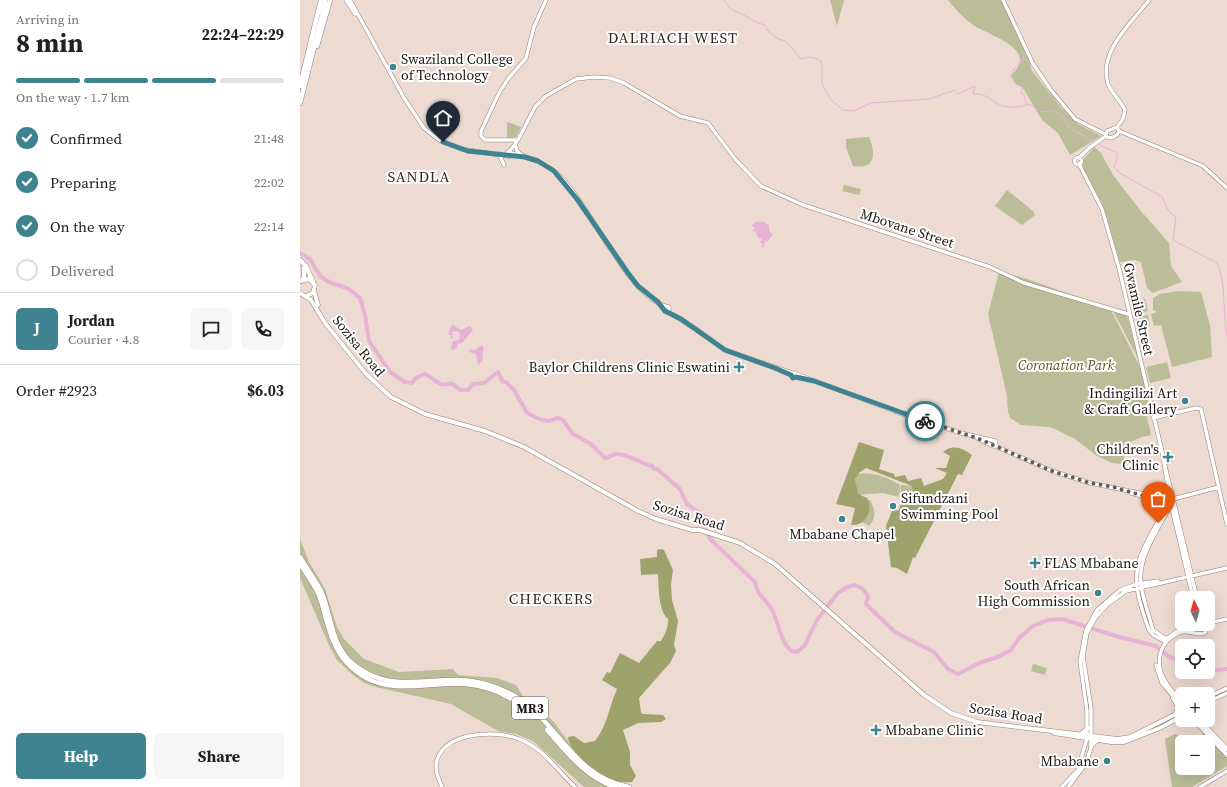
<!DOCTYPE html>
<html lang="en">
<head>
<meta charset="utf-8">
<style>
  body { margin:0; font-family:"Source Serif 4",serif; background:#f6f6f6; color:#202124; height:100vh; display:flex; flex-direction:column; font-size:15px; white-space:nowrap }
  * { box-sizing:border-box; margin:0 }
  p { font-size:13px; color:#757577 }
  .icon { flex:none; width:22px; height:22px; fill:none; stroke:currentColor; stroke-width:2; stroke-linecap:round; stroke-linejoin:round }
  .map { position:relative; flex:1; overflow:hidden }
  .sheet { display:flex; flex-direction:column; background:#fff; width:300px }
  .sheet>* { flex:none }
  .needle { width:26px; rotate:355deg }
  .tools { position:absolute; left:875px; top:591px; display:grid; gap:8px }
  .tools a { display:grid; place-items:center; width:40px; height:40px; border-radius:6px; background:#fff; box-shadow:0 4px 16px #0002; font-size:20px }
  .pin { position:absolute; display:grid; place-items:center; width:34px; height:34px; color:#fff; margin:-41px -17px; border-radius:50% 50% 50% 0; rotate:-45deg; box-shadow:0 0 4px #0007 }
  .pin .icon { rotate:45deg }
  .courier { position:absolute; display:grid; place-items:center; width:40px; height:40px; margin:-20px; border:3px solid #3e838f; border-radius:50%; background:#fff; color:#222; box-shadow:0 1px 5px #0007 }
  .overview em { font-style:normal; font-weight:700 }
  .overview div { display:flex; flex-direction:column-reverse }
  .overview { display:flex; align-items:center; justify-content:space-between; height:68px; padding:0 16px }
  h1 { font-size:26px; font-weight:700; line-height:30px }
  .bar { display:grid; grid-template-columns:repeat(4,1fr); gap:6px 4px; align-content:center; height:48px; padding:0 16px }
  .bar i { height:5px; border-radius:3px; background:#e0e0e0 }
  .bar .active { background:#3e838f }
  .bar p { grid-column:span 4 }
  .line { display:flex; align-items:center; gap:10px; padding:0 16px; border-top:1px solid #e0e0e0 }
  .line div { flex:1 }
  .round { display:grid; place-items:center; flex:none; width:42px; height:42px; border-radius:6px; background:#f6f6f6 }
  ol { padding:0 16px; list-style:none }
  li { display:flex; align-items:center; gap:12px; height:44px }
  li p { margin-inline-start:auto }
  li .icon { padding:4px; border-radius:50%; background:#3e838f; color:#fff; stroke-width:4 }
  li:last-child { color:#757577 }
  li i { width:22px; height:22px; border:2px solid #e0e0e0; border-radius:50% }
  .cta { display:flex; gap:8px; margin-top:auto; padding:8px 16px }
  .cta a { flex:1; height:46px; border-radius:6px; background:#3e838f; color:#fff; font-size:16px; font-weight:700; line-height:46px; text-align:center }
  .cta a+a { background:#f6f6f6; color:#202124 }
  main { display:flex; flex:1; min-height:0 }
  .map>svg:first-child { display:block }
  .green { fill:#babd97 }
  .forest { fill:#9ea26b }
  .water { fill:#e7b3d5 }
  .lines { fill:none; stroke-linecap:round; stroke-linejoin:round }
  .stream { stroke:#e7b3d5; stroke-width:1 }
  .river { stroke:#e7b3d5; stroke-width:4 }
  .secondary-casing { stroke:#928179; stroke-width:4.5 }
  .primary-casing { stroke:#928179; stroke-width:5 }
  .highway-casing { stroke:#928179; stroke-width:5.5 }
  .secondary { stroke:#fff; stroke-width:3.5 }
  .primary { stroke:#fff; stroke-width:4 }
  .highway { stroke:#fff; stroke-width:4.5 }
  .done { stroke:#665c57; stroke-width:4; stroke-dasharray:0 7.2 }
  .route { stroke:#3e838f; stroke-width:5 }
  .poi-dot { fill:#3e838f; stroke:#fff; stroke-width:1.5 }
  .labels { text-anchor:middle; stroke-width:4; stroke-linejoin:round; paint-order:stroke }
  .shield { fill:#fff; stroke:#625d5b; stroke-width:1 }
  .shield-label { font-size:13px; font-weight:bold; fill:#1e1815 }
  .poi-label { font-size:14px; fill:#1e1815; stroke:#fff; text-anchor:end }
  .street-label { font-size:14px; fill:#1e1815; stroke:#fff }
  .park-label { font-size:14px; font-style:italic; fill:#575a1b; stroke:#fff }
  .neighbourhood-label { font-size:15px; letter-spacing:1px; fill:#362822; stroke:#fff }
</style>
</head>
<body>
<main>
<section class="sheet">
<div class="overview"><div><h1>8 min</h1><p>Arriving in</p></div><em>22:24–22:29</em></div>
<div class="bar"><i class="active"></i><i class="active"></i><i class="active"></i><i></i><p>On the way · 1.7 km</p></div>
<ol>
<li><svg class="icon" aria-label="check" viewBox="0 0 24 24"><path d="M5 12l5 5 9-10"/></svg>Confirmed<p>21:48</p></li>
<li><svg class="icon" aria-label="check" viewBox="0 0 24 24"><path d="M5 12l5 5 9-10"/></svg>Preparing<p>22:02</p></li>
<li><svg class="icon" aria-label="check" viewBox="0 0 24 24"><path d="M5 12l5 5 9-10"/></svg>On the way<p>22:14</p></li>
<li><i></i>Delivered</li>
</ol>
<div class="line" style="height:72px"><b class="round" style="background:#3e838f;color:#fff">J</b><div><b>Jordan</b><p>Courier · 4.8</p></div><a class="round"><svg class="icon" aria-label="chat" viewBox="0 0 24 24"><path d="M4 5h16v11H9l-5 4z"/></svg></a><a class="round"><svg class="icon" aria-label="phone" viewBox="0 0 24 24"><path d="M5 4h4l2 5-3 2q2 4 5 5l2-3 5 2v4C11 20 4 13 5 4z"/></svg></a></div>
<div class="line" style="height:52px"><div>Order #2923</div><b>$6.03</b></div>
<div class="cta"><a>Help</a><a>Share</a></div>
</section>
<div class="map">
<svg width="927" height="787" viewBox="0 0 927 787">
  <rect width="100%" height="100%" fill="#eddad1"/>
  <!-- green -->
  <path class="green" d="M530,0H544L537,26Z
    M648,0H703L724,45L732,71L761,107L778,124L801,136L770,155L758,133L742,120L723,88L716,84L711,75C740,50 691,36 675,26C664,19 656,10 648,0Z
    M207,122L221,127L216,137L207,138Z
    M569,137C576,154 576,169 553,166L546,147V139Z
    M794,147L801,153L813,175L840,210L869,243L871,266L882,282L853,293L847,288L841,262L834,260L820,262L802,203L783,168L784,159Z
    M544,185L561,189L559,195L542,191Z
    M707,190L733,211L735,215L722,225L695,206Z
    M699,272L724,278L810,308L843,373L849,401L845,407L851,435C839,438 829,439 825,452C824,457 825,459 821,464L812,463L797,456L775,439L755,429L749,427L721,425L710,418L708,412L707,396L688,314Z
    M879,291L901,292L910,325L912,357L872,367L861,325L854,326L851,314L857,312L853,310V298L860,294Z
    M845,299L848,311L836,314L834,302Z
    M814,311L827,315L839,360L814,313Z
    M848,315L850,326L839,329L836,318Z
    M867,362L871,378L850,383L846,367Z
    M558,474C575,472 586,477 600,485L599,497L583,493L557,495L555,478Z
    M601,485L614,486L613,498L600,497Z
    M570,500C575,509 577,518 569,526L562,522L566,501Z
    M0,539L9,562L25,589L37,627L44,639L64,659L99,672L153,669L158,675L197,678L216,685L224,698L237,707L254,722L270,744L309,787H284L233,741L216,734L198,731L151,704L76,687L64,683L52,674L37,660L29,645L0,578Z
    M733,664L747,668L745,675L731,671Z
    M904,733L927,758V766L892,787H872L865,739L875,734L880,736L884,742H882V768H908V742H893Z"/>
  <!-- forest -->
  <path class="forest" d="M559,442L584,450L579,469L594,474L595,477L605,475L608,481L621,478L624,486L643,479L647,473L635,468H646L650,456L643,452C653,444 662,448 672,455L662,475L658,474L615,558L613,557L607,574L597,568L591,567L586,526L592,511L599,510L602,500L615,497L612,486L566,468L560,472L555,479L558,494L567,498C574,510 566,526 551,525L555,508L536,504Z
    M360,549L364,550L373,570L371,585L372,600L378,621L374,645L376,651L370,663L339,698L341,713L343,714L363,715L366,719L361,722L338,723L323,730L330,752V765L336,776L332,782C324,783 312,781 304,777C294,773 268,748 268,737L274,736L284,743L295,741C307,726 309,707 317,689L302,680L307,672L310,673L320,653L339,663L357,641H361C365,634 369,626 368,619C358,610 359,587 358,574L341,575L340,559L357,557V550Z"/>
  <!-- water -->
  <path class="water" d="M456,222H464L469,226V231L473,234L467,243L465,240L464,247H461L463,245L460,242L462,239L458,238L456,232L452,231L455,228L452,225Z
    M152,324L161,330L170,326L173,330L163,342L158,344L156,349L152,350L151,347L153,341L159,340L160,334L157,331L152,332L153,339L151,338V335H148Z
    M182,345L184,349L182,354L183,360L178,365L176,354L169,352L170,349L174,350Z"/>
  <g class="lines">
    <!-- stream -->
    <path class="stream" d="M424,0C434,16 435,9 447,17C454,21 457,23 465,25L467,30L478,39L486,41L501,59L510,57L520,60L522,65V84L531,100L543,110L554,111L571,103L629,99L655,90L658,94L661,93
      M723,53L724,59L712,71L711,77L715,84L723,87L721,93L724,95L726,104
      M662,92L675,86L673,94C687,92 693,104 703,106C710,108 723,107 729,104C736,108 742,115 751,110L762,116L769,127L795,143
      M798,144L817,153V161L814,167L820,173L862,197L868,210L876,218L873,240L917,263C927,284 922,312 927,336"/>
    <!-- river -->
    <path class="river" d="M0,253L10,259L20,276L29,282L49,289L60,298L65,315L69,341L90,372L105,382L112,383L116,378L125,374C136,379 139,388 151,383L161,390H168L173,384L184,383L198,372L203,382H206L214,390L227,413L239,419L248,421L258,418L263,420L273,434L291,444L305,458C310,458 312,454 317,454C330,454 340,464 352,466L354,469H357L380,489L387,504L408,519V523L404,526L410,539L455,582C457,594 465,599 471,608C479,621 479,640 491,651L497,652L505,645L517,620L537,594L545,588L554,585L563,589L568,596L566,604L595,632L634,652L648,669L658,674L679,663L698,657L711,650L719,638L733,626L748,620L762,619L819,637L856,646L868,656L882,662
      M908,671L927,669"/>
    <!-- secondary casing -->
    <g class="secondary-casing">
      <path id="secondary" d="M46,0L55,14
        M50,0L104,98L124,128L139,140L161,149L207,156
        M703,0L733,64L751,90L775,119L805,134
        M817,127L823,119L825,110C821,101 812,94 808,84C798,52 831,23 849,0
        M817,127L819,131C818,136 810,140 806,136L807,131Z
        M819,131L903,166L927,188
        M218,140H185L181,136V131L199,93L208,79L226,58L234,27L246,0
        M215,144L217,151L222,155
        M206.5 154a2.5 2.5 0 1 1 5 0a2.5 2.5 0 1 1-5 0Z
        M209,152L218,140L235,107L246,96L276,79L294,77L310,78L324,83L380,116L408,123L436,160L461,186L503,205L690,267L724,283L828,314
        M211,153C226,157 241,161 254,171C289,198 326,299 369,307V310L365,311L358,302
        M199,154L204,165
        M774.5 161a3.5 3.5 0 1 1 7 0a3.5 3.5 0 1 1-7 0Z
        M779,158L789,148L806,136
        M779,164L802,209L819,268L863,456L871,504
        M368,312L398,330L425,350L492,373
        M496,374L594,411L661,433L695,441L696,445L693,446L677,438
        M496,377L495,373H491L492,377L501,378
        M853,418L896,408L901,409L927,524
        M695,446L752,471L790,483L864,498L873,499L919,487
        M865,466L897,598
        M831,493L871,504L893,598
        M846,502L855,500
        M908,623L927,619
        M866,639L876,632L899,625
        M868,640L853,630C849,615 843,600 841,585C837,555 860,528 872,502
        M866,642L853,635L849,630C844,616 838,600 837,585C833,553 859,526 870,498
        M856,665L862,683L882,707
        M908,697L927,688
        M882,702C867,686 851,668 864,645C868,639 874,635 881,632C889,630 898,636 905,633L907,628L903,624
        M908,702L927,693
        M142,787C139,780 136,774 136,766C138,732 195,729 219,739C243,748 257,770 275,787
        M762,787L778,770L787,738V711L780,661L786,630L797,610L820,590L837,584L858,581
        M768,787L785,765L791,748V708L783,656L787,633L796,617L808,604L826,591L927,568
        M900,787L927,771"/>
    </g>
    <!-- primary casing -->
    <g class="primary-casing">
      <path id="primary" d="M1,281L9,279L15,285L13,293L6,296
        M14,291L18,305
        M0,293L11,300L25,323L66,374L91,397L125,414L185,431L224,447L338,511L356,519L392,530H400L440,543L475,564L624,695L651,713L677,722L818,739L830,737L882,711
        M873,698L878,707L876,713
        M894,720L927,755
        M899,720L927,749
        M754,733L811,742H824L860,728L882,716
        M781,734L788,728
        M791,746L797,740"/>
    </g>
    <!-- highway casing -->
    <g class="highway-casing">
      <path id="highway" d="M17,46L30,0
        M0,86L21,0
        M0,103L22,16L25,0
        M0,260L6,266L13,282
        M1,281L4,277V268
        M0,557C7,569 16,580 22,593C32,618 31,645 53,664C87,692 120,679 158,680C175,680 192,685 207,692C256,714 270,777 329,787
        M0,564C7,574 14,584 19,595C28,620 29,644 48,664C82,700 125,681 166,684C187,686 208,695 225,708
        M247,730C267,752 285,777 315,787"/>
    </g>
    <!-- secondary -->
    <use href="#secondary" class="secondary"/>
    <!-- primary -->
    <use href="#primary" class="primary"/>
    <!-- highway -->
    <use href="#highway" class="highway"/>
  </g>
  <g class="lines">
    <!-- done -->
    <path class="done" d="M625,421L677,438L752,471L790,483L813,487L868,503L858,523"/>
    <!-- route -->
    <path class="route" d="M143,142L168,151L225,157L238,161L254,171L277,199L328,273L338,286L358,302L365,311L381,319L425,350L475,368L491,375L493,378L496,377L514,381L625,421"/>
  </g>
  <!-- markers -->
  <g class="poi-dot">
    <circle cx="93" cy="67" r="4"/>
    <path d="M437 361h4v4h4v4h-4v4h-4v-4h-4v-4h4z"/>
    <circle cx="885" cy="401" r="4"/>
    <path d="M866 451h4v4h4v4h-4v4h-4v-4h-4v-4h4z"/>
    <circle cx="593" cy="506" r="4"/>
    <circle cx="542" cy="519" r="4"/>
    <path d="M733 557h4v4h4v4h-4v4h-4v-4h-4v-4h4z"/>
    <circle cx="798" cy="593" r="4"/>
    <path d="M574 724h4v4h4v4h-4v4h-4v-4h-4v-4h4z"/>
    <circle cx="807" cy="761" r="4"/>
  </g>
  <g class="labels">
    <!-- shield labels -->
    <rect class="shield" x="212" y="697" width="36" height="22" rx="3"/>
    <g class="shield-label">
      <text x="230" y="713">MR3</text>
    </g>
    <!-- poi labels -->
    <g class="poi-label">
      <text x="101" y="64" text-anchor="start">Swaziland College<tspan x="101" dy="16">of Technology</tspan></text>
      <text x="430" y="372">Baylor Childrens Clinic Eswatini</text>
      <text x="877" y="398">Indingilizi Art<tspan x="877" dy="16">&amp; Craft Gallery</tspan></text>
      <text x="859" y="454">Children's<tspan x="859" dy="16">Clinic</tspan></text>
      <text x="601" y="503" text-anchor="start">Sifundzani<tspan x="601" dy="16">Swimming Pool</tspan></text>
      <text x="542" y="539" text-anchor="middle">Mbabane Chapel</text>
      <text x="744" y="568" text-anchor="start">FLAS Mbabane</text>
      <text x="790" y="590">South African<tspan x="790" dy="16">High Commission</tspan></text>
      <text x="585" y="735" text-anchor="start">Mbabane Clinic</text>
      <text x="799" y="766">Mbabane</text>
    </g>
    <!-- street labels -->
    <g class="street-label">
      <text transform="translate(607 228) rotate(18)" y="5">Mbovane Street</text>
      <text transform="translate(839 309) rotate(77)" y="5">Gwamile Street</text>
      <text transform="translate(59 346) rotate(51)" y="5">Sozisa Road</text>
      <text transform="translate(389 515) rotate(17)" y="5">Sozisa Road</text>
      <text transform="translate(706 713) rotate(9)" y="5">Sozisa Road</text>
    </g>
    <!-- park labels -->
    <g class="park-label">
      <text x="766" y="370">Coronation Park</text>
    </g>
    <!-- neighbourhood labels -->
    <g class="neighbourhood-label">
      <text x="373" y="43">DALRIACH WEST</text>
      <text x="119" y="182">SANDLA</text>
      <text x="251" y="604">CHECKERS</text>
    </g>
  </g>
</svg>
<div class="tools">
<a><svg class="needle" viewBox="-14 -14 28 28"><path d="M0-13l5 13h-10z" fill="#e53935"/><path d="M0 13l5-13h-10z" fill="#757577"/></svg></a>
<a><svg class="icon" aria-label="locate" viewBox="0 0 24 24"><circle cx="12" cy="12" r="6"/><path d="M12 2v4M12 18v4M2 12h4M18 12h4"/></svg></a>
<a>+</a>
<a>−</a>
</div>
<div class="pin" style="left:858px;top:523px;background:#ea580c"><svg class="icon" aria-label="bag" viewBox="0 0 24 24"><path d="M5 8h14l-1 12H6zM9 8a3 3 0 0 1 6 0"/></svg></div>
<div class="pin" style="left:143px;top:142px;background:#1f2937"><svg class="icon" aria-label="home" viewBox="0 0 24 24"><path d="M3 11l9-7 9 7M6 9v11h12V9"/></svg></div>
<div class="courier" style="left:625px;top:421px"><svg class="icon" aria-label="bike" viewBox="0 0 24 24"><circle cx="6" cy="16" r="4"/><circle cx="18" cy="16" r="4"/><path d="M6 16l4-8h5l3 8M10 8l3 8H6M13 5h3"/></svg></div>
</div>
</main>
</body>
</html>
